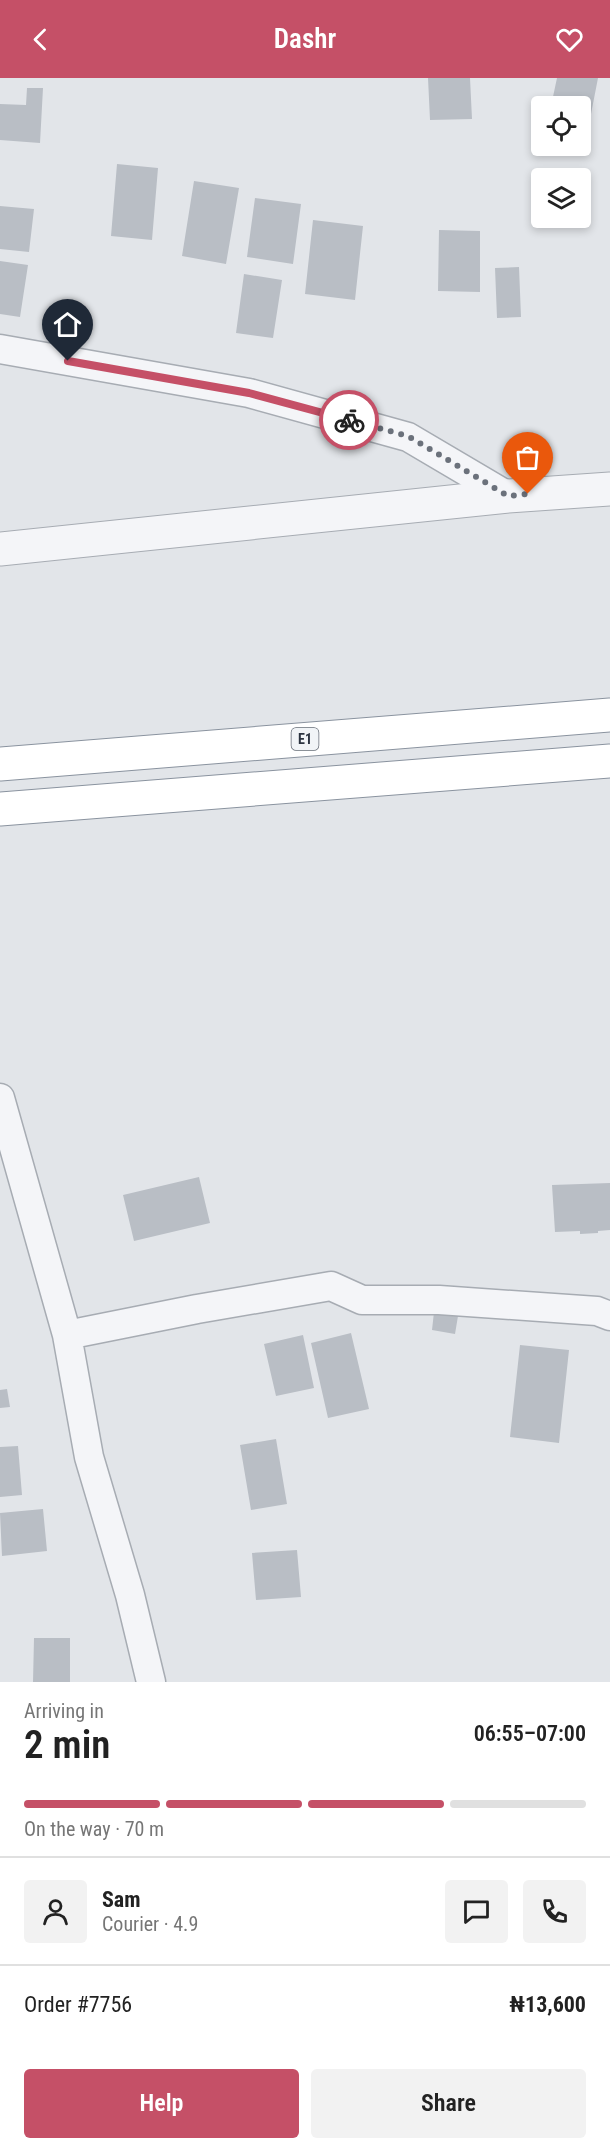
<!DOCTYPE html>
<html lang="en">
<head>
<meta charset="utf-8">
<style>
  body { margin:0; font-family:"Roboto Condensed",sans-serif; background:#f2f2f2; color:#222; height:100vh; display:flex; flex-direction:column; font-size:22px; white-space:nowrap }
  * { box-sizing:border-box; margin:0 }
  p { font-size:20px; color:#767676 }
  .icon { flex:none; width:33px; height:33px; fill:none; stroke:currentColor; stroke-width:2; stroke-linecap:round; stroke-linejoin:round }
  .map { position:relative; height:1604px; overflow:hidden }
  .drawer { display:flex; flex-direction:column; background:#fff; flex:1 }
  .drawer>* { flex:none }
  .controls { position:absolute; left:531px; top:18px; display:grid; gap:12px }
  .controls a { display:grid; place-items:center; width:60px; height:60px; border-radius:6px; background:#fff; box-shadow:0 3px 9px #0003; font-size:30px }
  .pin { position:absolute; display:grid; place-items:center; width:51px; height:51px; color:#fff; margin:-62px -26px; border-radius:50% 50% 50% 0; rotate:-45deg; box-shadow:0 0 6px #0007 }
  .pin .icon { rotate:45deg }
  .courier { position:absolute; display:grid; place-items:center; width:60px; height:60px; margin:-30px; border:4px solid #c55067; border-radius:50%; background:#fff; color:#222; box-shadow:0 2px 8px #0007 }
  .summary em { font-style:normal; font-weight:600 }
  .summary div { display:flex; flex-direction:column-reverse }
  .summary { display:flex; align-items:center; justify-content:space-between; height:102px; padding:0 24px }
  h1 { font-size:39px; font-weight:600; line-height:45px }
  .bar { display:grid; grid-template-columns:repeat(4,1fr); gap:9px 6px; align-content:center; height:72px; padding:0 24px }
  .bar i { height:8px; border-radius:4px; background:#e0e0e0 }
  .bar .current { background:#c55067 }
  .bar p { grid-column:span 4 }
  .line { display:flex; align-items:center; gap:15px; padding:0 24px; border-top:2px solid #e0e0e0 }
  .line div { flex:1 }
  .round { display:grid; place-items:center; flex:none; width:63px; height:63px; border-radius:6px; background:#f2f2f2 }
  .action { display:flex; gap:12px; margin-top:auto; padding:12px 24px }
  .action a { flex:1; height:69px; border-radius:6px; background:#c55067; color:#fff; font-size:24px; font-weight:600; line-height:69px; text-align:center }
  .action a+a { background:#f2f2f2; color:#222 }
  header { display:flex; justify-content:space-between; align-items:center; height:78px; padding:0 24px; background:#c55067; color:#fff; font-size:27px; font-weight:600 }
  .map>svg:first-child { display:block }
  .building { fill:#b9bec5 }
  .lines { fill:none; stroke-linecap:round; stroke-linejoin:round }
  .minor-casing { stroke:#a7acb3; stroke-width:31 }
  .tertiary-casing { stroke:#a7acb3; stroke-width:35 }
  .motorway-casing { stroke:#8a939f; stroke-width:35 }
  .minor { stroke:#f4f5f8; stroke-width:28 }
  .tertiary { stroke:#f4f5f8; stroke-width:33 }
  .motorway { stroke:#fff; stroke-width:33 }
  .done { stroke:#6b717b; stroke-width:6; stroke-dasharray:0 10.8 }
  .route { stroke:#c55067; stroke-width:8 }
  .labels { text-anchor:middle; stroke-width:6; stroke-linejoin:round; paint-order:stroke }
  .shield { fill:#f1f4f7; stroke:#666d77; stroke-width:1.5 }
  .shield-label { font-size:14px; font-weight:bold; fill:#2b3340 }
</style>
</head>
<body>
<header><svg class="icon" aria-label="back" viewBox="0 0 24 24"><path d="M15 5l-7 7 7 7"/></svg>Dashr<svg class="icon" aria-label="heart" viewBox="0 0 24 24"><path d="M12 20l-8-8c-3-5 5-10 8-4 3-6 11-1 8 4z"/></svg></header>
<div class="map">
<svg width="610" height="1604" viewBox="0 0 610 1604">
  <rect width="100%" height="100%" fill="#e2e5e9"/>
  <!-- building -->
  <path class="building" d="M428,0H470L472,41L430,42Z
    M557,0H598L591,36L580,34V28H551Z
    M27,10H43L40,65L0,62V26L26,27Z
    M117,86L158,90L152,162L111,158Z
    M194,103L239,110L226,186L182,178Z
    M255,120L301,126L293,186L247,179Z
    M0,128L34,131L29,174L0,171Z
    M313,142L363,148L355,222L305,216Z
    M439,152L480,153V214L438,213Z
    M0,183L28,187L20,239L0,236Z
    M519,189L521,239L497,240L495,190Z
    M244,196L282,202L273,260L236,255Z
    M199,1099L210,1145L134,1163L123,1117Z
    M610,1105V1152L598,1153V1155L580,1156V1153L555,1154L552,1107Z
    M434,1234L458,1238L455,1256L432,1252Z
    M351,1255L369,1331L328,1340L311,1265Z
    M303,1257L314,1310L276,1318L264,1266Z
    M520,1267L569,1272L559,1365L510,1359Z
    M7,1311L10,1329L0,1330V1312Z
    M276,1361L287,1426L251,1432L240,1367Z
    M18,1368L22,1417L0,1419V1369Z
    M43,1431L47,1473L2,1478L0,1435Z
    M297,1472L301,1519L256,1522L252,1475Z
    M34,1560H70V1604H33Z"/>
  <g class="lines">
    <!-- minor casing -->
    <g class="minor-casing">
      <path id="minor" d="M0,271L249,315L408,359L508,418
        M0,1020L67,1257L89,1379L130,1517L151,1604
        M67,1257L197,1231L331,1208L362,1222H439L597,1233L610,1238"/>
    </g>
    <!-- tertiary casing -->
    <g class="tertiary-casing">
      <path id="tertiary" d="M0,471L508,418L610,411"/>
    </g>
    <!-- motorway casing -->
    <g class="motorway-casing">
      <path id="motorway" d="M0,686L610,637
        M0,731L610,683"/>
    </g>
    <!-- minor -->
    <use href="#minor" class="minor"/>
    <!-- tertiary -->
    <use href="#tertiary" class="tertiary"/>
    <!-- motorway -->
    <use href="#motorway" class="motorway"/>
  </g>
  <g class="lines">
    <!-- done -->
    <path class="done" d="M349,342L408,358L508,418L528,416"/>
    <!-- route -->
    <path class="route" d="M68,283L249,315L349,342"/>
  </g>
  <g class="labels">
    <!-- shield labels -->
    <rect class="shield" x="291.5" y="650" width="27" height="22" rx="4.5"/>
    <g class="shield-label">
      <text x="305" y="666">E1</text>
    </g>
  </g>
</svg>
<div class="controls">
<a><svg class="icon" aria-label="locate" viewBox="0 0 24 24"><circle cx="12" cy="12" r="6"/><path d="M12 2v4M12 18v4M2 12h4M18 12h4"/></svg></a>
<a><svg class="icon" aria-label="layers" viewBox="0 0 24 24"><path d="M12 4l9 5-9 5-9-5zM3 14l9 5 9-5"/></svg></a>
</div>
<div class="pin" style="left:528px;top:416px;background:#ea580c"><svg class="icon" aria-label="bag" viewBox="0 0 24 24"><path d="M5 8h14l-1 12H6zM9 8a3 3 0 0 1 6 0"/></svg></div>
<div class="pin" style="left:68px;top:283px;background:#1f2937"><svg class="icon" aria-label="home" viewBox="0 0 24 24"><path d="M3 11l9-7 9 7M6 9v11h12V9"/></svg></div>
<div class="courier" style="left:349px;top:342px"><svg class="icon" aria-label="bike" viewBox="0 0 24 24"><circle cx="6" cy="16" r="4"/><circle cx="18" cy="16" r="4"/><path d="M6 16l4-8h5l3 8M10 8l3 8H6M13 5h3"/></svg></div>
</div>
<section class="drawer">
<div class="summary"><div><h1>2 min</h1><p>Arriving in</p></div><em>06:55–07:00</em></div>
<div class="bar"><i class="current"></i><i class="current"></i><i class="current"></i><i></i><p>On the way · 70 m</p></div>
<div class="line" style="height:108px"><a class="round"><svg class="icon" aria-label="person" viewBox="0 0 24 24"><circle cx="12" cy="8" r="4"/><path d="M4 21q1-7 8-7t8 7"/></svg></a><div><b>Sam</b><p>Courier · 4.9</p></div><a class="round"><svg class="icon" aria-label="chat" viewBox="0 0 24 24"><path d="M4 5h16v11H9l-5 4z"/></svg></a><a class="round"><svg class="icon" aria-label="phone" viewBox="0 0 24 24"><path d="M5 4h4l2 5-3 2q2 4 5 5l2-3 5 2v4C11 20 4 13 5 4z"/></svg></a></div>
<div class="line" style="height:78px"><div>Order #7756</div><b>₦13,600</b></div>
<div class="action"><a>Help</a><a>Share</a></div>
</section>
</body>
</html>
